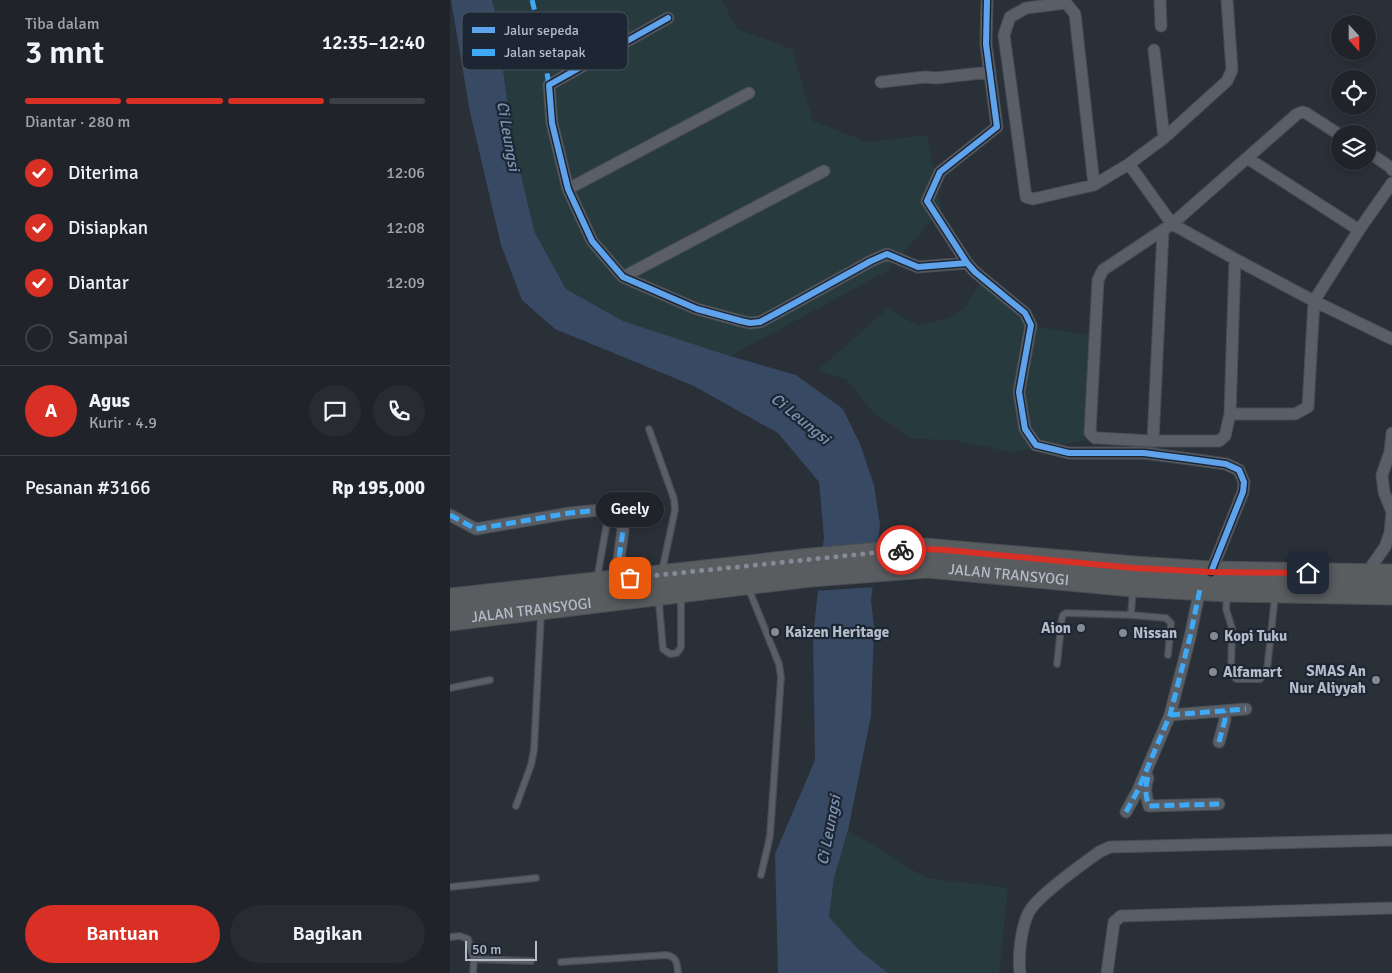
<!DOCTYPE html>
<html lang="id">
<head>
<meta charset="utf-8">
<style>
  body { margin:0; font-family:Signika,sans-serif; background:#282c32; color:#f1f3f6; height:100vh; display:flex; flex-direction:column; font-size:19px; white-space:nowrap }
  * { box-sizing:border-box; margin:0 }
  p { font-size:16px; color:#a2a4a8 }
  .icon { flex:none; width:28px; height:28px; fill:none; stroke:currentColor; stroke-width:2; stroke-linecap:round; stroke-linejoin:round }
  .map { position:relative; flex:1; overflow:hidden }
  .drawer { display:flex; flex-direction:column; background:#20242a; width:450px }
  .drawer>* { flex:none }
  .needle { width:32px; rotate:159deg }
  .controls { position:absolute; left:881px; top:15px; display:grid; gap:10px }
  .controls a { display:grid; place-items:center; width:45px; height:45px; border-radius:50%; background:#20242a; box-shadow:0 2px 8px #0003,0 0 0 1px #3d4147; font-size:25px }
  .scale { position:absolute; left:15px; bottom:12px; width:72px; box-sizing:border-box; padding-left:5px; border:2px solid #b4bcc9; border-top:0; font-size:14px; line-height:18px; white-space:nowrap; color:#b4bcc9; -webkit-text-stroke:4px #1d2633; paint-order:stroke }
  .pin { position:absolute; display:grid; place-items:center; width:42px; height:42px; color:#fff; margin:-21px; border-radius:10px; box-shadow:0 2px 8px #0006 }
  .courier { position:absolute; display:grid; place-items:center; width:50px; height:50px; margin:-25px; border:4px solid #d93025; border-radius:50%; background:#fff; color:#222; box-shadow:0 1px 6px #0007 }
  .bubble { position:absolute; height:35px; border-radius:18px; background:#20242a; box-shadow:0 2px 8px #0003,0 0 0 1px #3d4147; font-size:16px; font-weight:600; line-height:35px; text-align:center }
  .head em { font-style:normal; font-weight:600 }
  .head div { display:flex; flex-direction:column-reverse }
  .head { display:flex; align-items:center; justify-content:space-between; height:85px; padding:0 25px }
  h1 { font-size:32px; font-weight:600; line-height:38px }
  .bar { display:grid; grid-template-columns:repeat(4,1fr); gap:8px 5px; align-content:center; height:60px; padding:0 25px }
  .bar i { height:6px; border-radius:4px; background:#3d4147 }
  .bar .current { background:#d93025 }
  .bar p { grid-column:span 4 }
  .line { display:flex; align-items:center; gap:12px; padding:0 25px; border-top:1px solid #3d4147 }
  .line div { flex:1 }
  .round { display:grid; place-items:center; flex:none; width:52px; height:52px; border-radius:26px; background:#282c32 }
  ol { padding:0 25px; list-style:none }
  li { display:flex; align-items:center; gap:15px; height:55px }
  li p { margin-inline-start:auto }
  li .icon { padding:5px; border-radius:50%; background:#d93025; color:#fff; stroke-width:4 }
  li:last-child { color:#a2a4a8 }
  li i { width:28px; height:28px; border:2px solid #3d4147; border-radius:50% }
  .primary-button { display:flex; gap:10px; margin-top:auto; padding:10px 25px }
  .primary-button a { flex:1; height:58px; border-radius:30px; background:#d93025; color:#fff; font-size:20px; font-weight:600; line-height:58px; text-align:center }
  .primary-button a+a { background:#282c32; color:#f1f3f6 }
  main { display:flex; flex:1; min-height:0 }
  .map>svg:first-child { display:block }
  .green { fill:#273a3e }
  .water { fill:#384963 }
  .pier { fill:#2a3038 }
  .lines { fill:none; stroke-linecap:round; stroke-linejoin:round }
  .lane-casing { stroke:#484c53; stroke-width:8 }
  .street-casing { stroke:#484c53; stroke-width:13 }
  .highway-casing { stroke:#474c53; stroke-width:23 }
  .lane { stroke:#5a5e66; stroke-width:5.5 }
  .street { stroke:#5a5e66; stroke-width:11 }
  .highway { stroke:#5a5d60; stroke-width:21 }
  .quiet { stroke:#3fa9f5; stroke-width:5; stroke-dasharray:10 5; stroke-linecap:butt }
  .cycleway-casing { stroke:#1d2633; stroke-width:9 }
  .cycleway { stroke:#60a3ed; stroke-width:6 }
  .done { stroke:#848b96; stroke-width:5; stroke-dasharray:0 9 }
  .route { stroke:#d93025; stroke-width:6 }
  .poi-dot { fill:#848b96; stroke:#1d2633; stroke-width:2 }
  .labels { text-anchor:middle; stroke-width:4.5; stroke-linejoin:round; paint-order:stroke }
  .street-label { font-size:15px; fill:#b4bcc9; stroke:#1d2633 }
  .poi-label { font-size:15px; font-weight:bold; fill:#b4bcc9; stroke:#1d2633; text-anchor:start }
  .water-label { font-size:16px; font-style:italic; fill:#7c92b1; stroke:#1d2633 }
  .key { fill:#1d2633; stroke:#4a5360; stroke-width:1 }
  .key-label { font-size:14px; fill:#b4bcc9 }
</style>
</head>
<body>
<main>
<section class="drawer">
<div class="head"><div><h1>3 mnt</h1><p>Tiba dalam</p></div><em>12:35–12:40</em></div>
<div class="bar"><i class="current"></i><i class="current"></i><i class="current"></i><i></i><p>Diantar · 280 m</p></div>
<ol>
<li><svg class="icon" aria-label="check" viewBox="0 0 24 24"><path d="M5 12l5 5 9-10"/></svg>Diterima<p>12:06</p></li>
<li><svg class="icon" aria-label="check" viewBox="0 0 24 24"><path d="M5 12l5 5 9-10"/></svg>Disiapkan<p>12:08</p></li>
<li><svg class="icon" aria-label="check" viewBox="0 0 24 24"><path d="M5 12l5 5 9-10"/></svg>Diantar<p>12:09</p></li>
<li><i></i>Sampai</li>
</ol>
<div class="line" style="height:90px"><b class="round" style="background:#d93025;color:#fff">A</b><div><b>Agus</b><p>Kurir · 4.9</p></div><a class="round"><svg class="icon" aria-label="chat" viewBox="0 0 24 24"><path d="M4 5h16v11H9l-5 4z"/></svg></a><a class="round"><svg class="icon" aria-label="phone" viewBox="0 0 24 24"><path d="M5 4h4l2 5-3 2q2 4 5 5l2-3 5 2v4C11 20 4 13 5 4z"/></svg></a></div>
<div class="line" style="height:65px"><div>Pesanan #3166</div><b>Rp 195,000</b></div>
<div class="primary-button"><a>Bantuan</a><a>Bagikan</a></div>
</section>
<div class="map">
<svg width="942" height="973" viewBox="0 0 942 973">
  <rect width="100%" height="100%" fill="#2a3038"/>
  <!-- green -->
  <path class="green" d="M42,0H272L287,29L342,49L363,121L417,142L477,135L492,209L437,271L280,356L173,321L116,289L85,233L63,143L45,11Z
    M530,284L564,307L581,327H591L638,335L634,441L561,452L503,440L464,439L424,413L397,380L368,370L438,308L468,326L498,318L514,308Z
    M398,830L476,878L558,888L549,973H438L408,949L379,917L384,878Z"/>
  <!-- water -->
  <path class="water" d="M1,0H42L45,11L63,143L85,233L116,289L173,321L280,356L346,375L393,409L410,444L424,485L430,525L421,601L424,626L421,716L398,830L384,878L379,917L408,949L438,973H328L325,854L365,760L363,636L374,537L369,482L328,433L244,386L105,329L72,300L51,245L20,112Z"/>
  <!-- pier -->
  <path class="pier" d="M428,565L425,587L365,591L368,569Z"/>
  <g class="lines">
    <!-- lane casing -->
    <g class="lane-casing">
      <path id="lane" d="M199,429L224,499L225,510L212,571
        M147,579L157,522
        M298,587L329,664L331,677L320,836L311,875
        M777,594L776,609L782,628L781,672L786,679H810L817,670L825,596
        M209,603L213,649L220,654L227,653L231,647V596
        M681,615L683,589
        M607,664L612,618L613,615L616,613L681,615L716,618L721,623L718,655
        M0,688L40,680
        M66,806L81,765L84,750L91,614
        M0,887L86,878
        M0,937L10,936L18,939L24,959
        M111,962L216,955C227,957 227,963 228,973
        M23,973L24,959L81,961"/>
    </g>
    <!-- street casing -->
    <g class="street-casing">
      <path id="street" d="M537,0L536,44L547,127L490,172L477,201L517,263L525,272L575,313L581,325L569,392L575,429L586,445L619,453H694L740,459L776,464L789,470L794,482L793,492L761,572
        M710,0L711,26
        M218,18L99,85L102,123L118,189L142,241L173,277L247,309L291,321L300,323L310,322L325,314L421,261L437,254L468,267L517,263
        M704,50L714,138
        M431,82L475,77L486,78L540,72
        M918,152L940,167L942,170
        M797,158L909,230
        M679,164L722,224L785,259L864,301L942,339
        M644,185L625,14L616,3L576,8L560,17L554,35L576,197L583,199L644,185L679,164L714,138L777,81L782,70L777,0
        M118,189L299,93
        M785,259L780,414L775,436L769,441H703L648,438H645L640,433L648,280L653,270L722,224L847,114L852,112L856,113L890,135
        M173,277L374,171
        M780,414H845L858,407L864,301L909,230L942,183
        M703,441L713,231
        M0,515L26,529L120,513L161,509L170,514L173,530L166,580
        M916,574L935,547L940,533L942,512L934,492L932,475L940,452L942,433
        M720,715L796,709
        M769,742L775,720L774,711
        M698,778C694,788 696,796 699,806L769,804
        M676,812L688,790L720,715L740,637L750,589
        M570,973C568,956 571,927 579,912C588,895 632,865 649,852L660,847L942,840
        M657,973L664,922L671,916L942,908"/>
    </g>
    <!-- highway casing -->
    <g class="highway-casing">
      <g id="highway">
        <path d="M0,599L361,559L474,549L684,567L761,572L942,575"/>
        <path id="s1" d="M0,620L361,576L478,567L683,586L778,591L942,594"/>
      </g>
    </g>
    <!-- lane -->
    <use href="#lane" class="lane"/>
    <!-- street -->
    <use href="#street" class="street"/>
    <!-- highway -->
    <use href="#highway" class="highway"/>
    <!-- quiet -->
    <path class="quiet" d="M82,0L90,32L99,85
      M0,515L26,529L120,513L161,509L170,514L173,530L166,580
      M720,715L796,709
      M769,742L775,720L774,711
      M698,777C695,787 695,795 699,806L769,804
      M676,812L688,790L720,715L740,637L750,589"/>
    <!-- cycleway casing -->
    <g class="cycleway-casing">
      <path id="cycleway" d="M537,0L536,44L547,127L490,172L477,201L517,263L525,272L575,313L581,325L569,392L575,429L586,445L619,453H694L740,459L776,464L789,470L794,482L793,492L761,572
        M218,18L99,85L102,123L118,189L142,241L173,277L247,309L291,321L300,323L310,322L325,314L421,261L437,254L468,267L517,263"/>
    </g>
    <!-- cycleway -->
    <use href="#cycleway" class="cycleway"/>
  </g>
  <g class="lines">
    <!-- done -->
    <path class="done" d="M180,578L451,550"/>
    <!-- route -->
    <path class="route" d="M451,550L474,549L496,550L684,568L761,572L858,573"/>
  </g>
  <!-- markers -->
  <g class="poi-dot">
    <circle cx="631" cy="628" r="5"/>
    <circle cx="325" cy="632" r="5"/>
    <circle cx="673" cy="633" r="5"/>
    <circle cx="764" cy="636" r="5"/>
    <circle cx="763" cy="672" r="5"/>
    <circle cx="926" cy="680" r="5"/>
  </g>
  <g class="labels">
    <!-- street labels -->
    <g class="street-label">
      <text dy="5" stroke="none"><textPath href="#s1" startOffset="562">JALAN TRANSYOGI</textPath></text>
      <text dy="5" stroke="none"><textPath href="#s1" startOffset="82">JALAN TRANSYOGI</textPath></text>
    </g>
    <!-- poi labels -->
    <g class="poi-label">
      <text x="621" y="633" text-anchor="end">Aion</text>
      <text x="335" y="637">Kaizen Heritage</text>
      <text x="683" y="638">Nissan</text>
      <text x="774" y="641">Kopi Tuku</text>
      <text x="916" y="676" text-anchor="end">SMAS An<tspan x="916" dy="17">Nur Aliyyah</tspan></text>
      <text x="773" y="677">Alfamart</text>
    </g>
    <!-- water labels -->
    <g class="water-label">
      <text transform="translate(59 136) rotate(80)" y="6">Ci Leungsi</text>
      <text transform="translate(351 418) rotate(39)" y="6">Ci Leungsi</text>
      <text transform="translate(378 830) rotate(-79)" y="6">Ci Leungsi</text>
    </g>
  </g>
  <!-- legend -->
  <rect x="12" y="12" width="166" height="58" rx="8" class="key"/>
  <rect x="22" y="27" width="23" height="6" fill="#60a3ed"/>
  <rect x="22" y="49" width="23" height="7" fill="#3fa9f5"/>
  <g class="key-label">
    <text x="54" y="35">Jalur sepeda</text>
    <text x="54" y="57">Jalan setapak</text>
  </g>
</svg>
<div class="controls">
<a><svg class="needle" viewBox="-14 -14 28 28"><path d="M0-13l5 13h-10z" fill="#e53935"/><path d="M0 13l5-13h-10z" fill="#a2a4a8"/></svg></a>
<a><svg class="icon" aria-label="locate" viewBox="0 0 24 24"><circle cx="12" cy="12" r="6"/><path d="M12 2v4M12 18v4M2 12h4M18 12h4"/></svg></a>
<a><svg class="icon" aria-label="layers" viewBox="0 0 24 24"><path d="M12 4l9 5-9 5-9-5zM3 14l9 5 9-5"/></svg></a>
</div>
<div class="scale">50 m</div>
<div class="pin" style="left:180px;top:578px;background:#ea580c"><svg class="icon" aria-label="bag" viewBox="0 0 24 24"><path d="M5 8h14l-1 12H6zM9 8a3 3 0 0 1 6 0"/></svg></div>
<div class="pin" style="left:858px;top:573px;background:#1f2937"><svg class="icon" aria-label="home" viewBox="0 0 24 24"><path d="M3 11l9-7 9 7M6 9v11h12V9"/></svg></div>
<div class="courier" style="left:451px;top:550px"><svg class="icon" aria-label="bike" viewBox="0 0 24 24"><circle cx="6" cy="16" r="4"/><circle cx="18" cy="16" r="4"/><path d="M6 16l4-8h5l3 8M10 8l3 8H6M13 5h3"/></svg></div>
<div class="bubble" style="left:146px;top:492px;width:68px">Geely</div>
</div>
</main>
</body>
</html>
